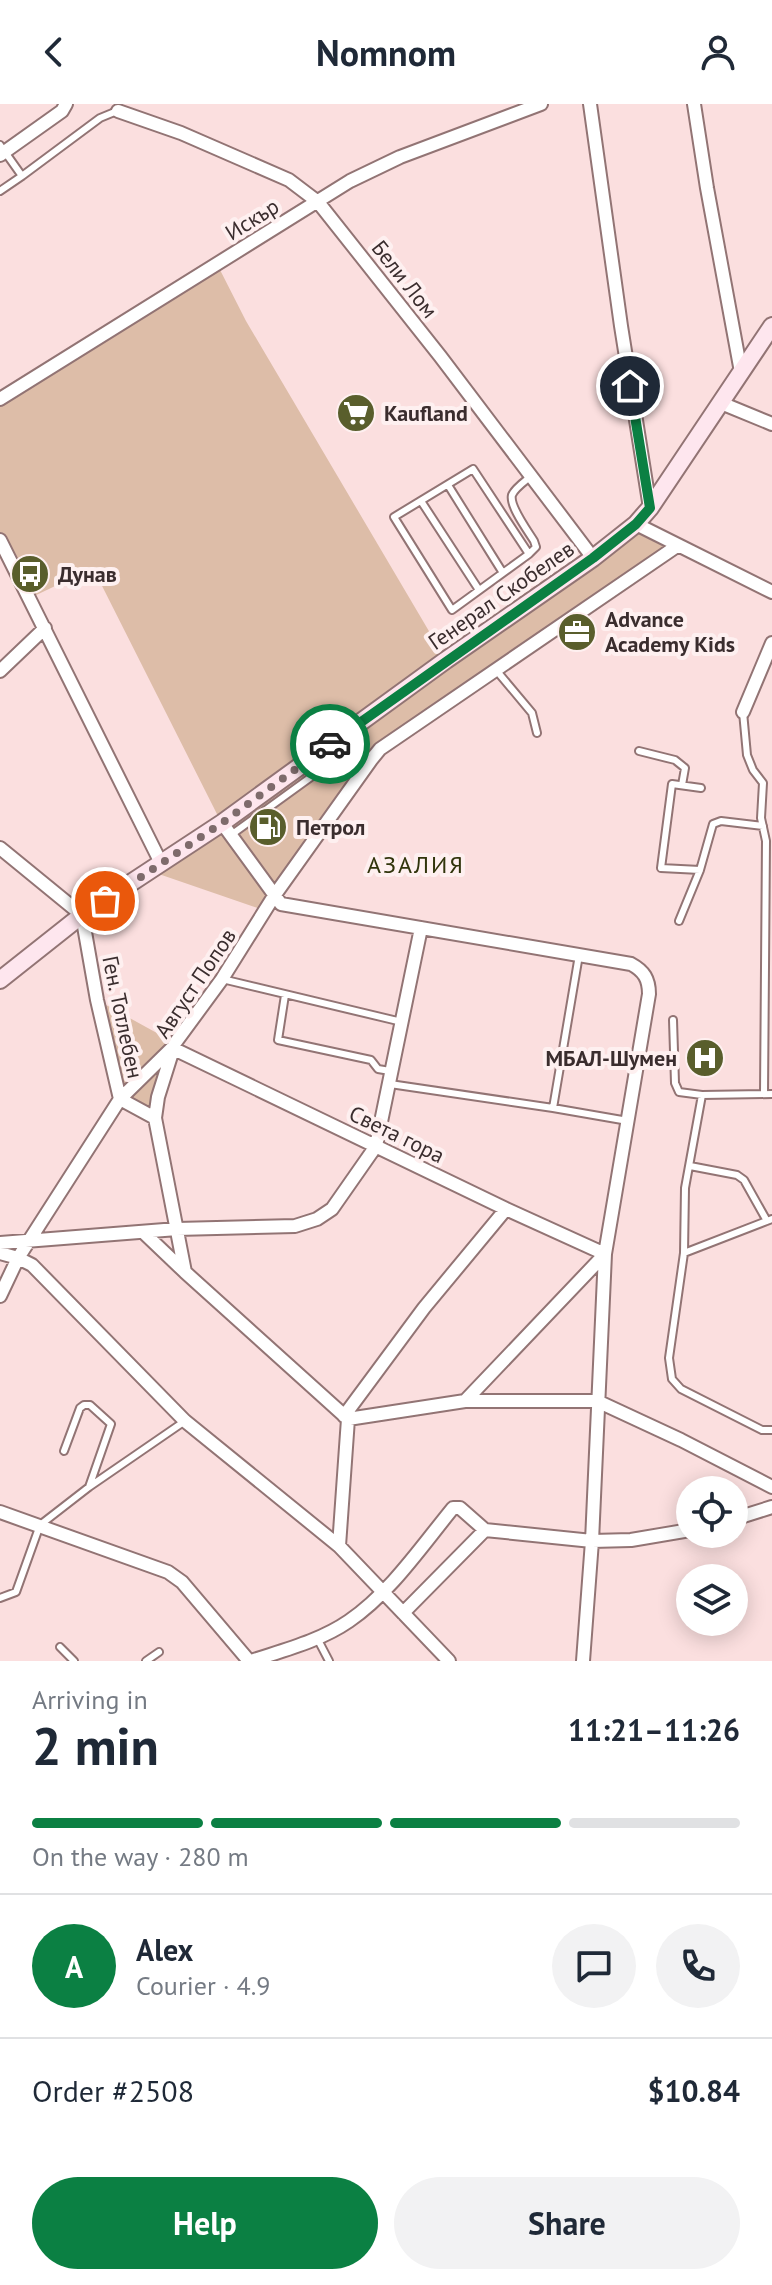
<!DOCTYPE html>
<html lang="en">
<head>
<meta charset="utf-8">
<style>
  body { margin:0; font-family:"PT Sans",sans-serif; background:#f2f2f3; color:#1f2937; height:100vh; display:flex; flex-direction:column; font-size:30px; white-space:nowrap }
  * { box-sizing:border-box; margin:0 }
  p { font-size:26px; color:#747a83 }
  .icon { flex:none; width:44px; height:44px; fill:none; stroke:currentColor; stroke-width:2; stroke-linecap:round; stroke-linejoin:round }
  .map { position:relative; height:1557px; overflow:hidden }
  .side { display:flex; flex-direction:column; background:#fff; flex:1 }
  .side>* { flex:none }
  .fabs { position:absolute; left:676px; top:1372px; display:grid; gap:16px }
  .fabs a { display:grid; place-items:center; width:72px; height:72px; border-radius:50%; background:#fff; box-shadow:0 4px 20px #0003; font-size:40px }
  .pin { position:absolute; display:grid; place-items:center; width:68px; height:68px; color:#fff; margin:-34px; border:4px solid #fff; border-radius:50%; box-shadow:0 2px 8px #0007 }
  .courier { position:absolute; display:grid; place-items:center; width:80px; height:80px; margin:-40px; border:6px solid #0b8043; border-radius:50%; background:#fff; color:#222; box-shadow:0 2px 10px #0007 }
  .overview em { font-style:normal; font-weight:600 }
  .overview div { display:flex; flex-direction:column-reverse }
  .overview { display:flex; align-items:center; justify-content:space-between; height:136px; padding:0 32px }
  h1 { font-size:52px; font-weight:600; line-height:60px }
  .bar { display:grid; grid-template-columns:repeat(4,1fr); gap:12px 8px; align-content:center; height:96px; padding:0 32px }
  .bar i { height:10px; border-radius:6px; background:#e0e1e3 }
  .bar .current { background:#0b8043 }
  .bar p { grid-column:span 4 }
  .line { display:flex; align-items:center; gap:20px; padding:0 32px; border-top:2px solid #e0e1e3 }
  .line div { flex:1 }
  .round { display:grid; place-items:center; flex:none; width:84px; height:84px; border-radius:42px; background:#f2f2f3 }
  .cta { display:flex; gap:16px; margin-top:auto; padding:16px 32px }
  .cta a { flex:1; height:92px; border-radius:48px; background:#0b8043; color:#fff; font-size:32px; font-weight:600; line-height:92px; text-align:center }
  .cta a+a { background:#f2f2f3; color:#1f2937 }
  header { display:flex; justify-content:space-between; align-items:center; height:104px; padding:0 32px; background:#fff; font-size:36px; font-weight:600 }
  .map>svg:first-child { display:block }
  .green { fill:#ddbda8 }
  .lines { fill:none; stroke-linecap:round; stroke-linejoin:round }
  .lane-casing { stroke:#927474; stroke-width:10 }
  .street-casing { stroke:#927474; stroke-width:16 }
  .secondary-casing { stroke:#927474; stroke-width:20 }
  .lane { stroke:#fff; stroke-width:6 }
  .street { stroke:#fff; stroke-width:12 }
  .secondary { stroke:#fee6ee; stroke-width:16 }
  .done { stroke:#7e6b6c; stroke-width:8; stroke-dasharray:0 14.4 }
  .route { stroke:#0b8043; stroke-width:10 }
  .labels { text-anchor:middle; stroke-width:8; stroke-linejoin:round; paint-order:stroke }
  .street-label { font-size:22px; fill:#3a2d2e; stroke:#fef0f0 }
  .poi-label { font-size:22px; font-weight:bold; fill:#3a2d2e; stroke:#fef0f0; text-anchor:start }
  .neighbourhood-label { font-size:24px; letter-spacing:2px; fill:#30340b; stroke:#fef0f0 }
</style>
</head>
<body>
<header><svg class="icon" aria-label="back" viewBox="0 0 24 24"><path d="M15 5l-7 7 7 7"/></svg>Nomnom<svg class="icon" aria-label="person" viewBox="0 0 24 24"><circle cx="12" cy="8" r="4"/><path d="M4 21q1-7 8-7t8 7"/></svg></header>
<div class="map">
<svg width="772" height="1557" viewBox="0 0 772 1557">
  <rect width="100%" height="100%" fill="#fbdfdf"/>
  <!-- green -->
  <path class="green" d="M217,160L246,217L446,556L636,420L677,442L380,645L266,807L150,767L221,718L93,464L30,494L0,436V295Z
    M97,896L175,939L155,1014L120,995Z"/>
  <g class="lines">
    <!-- lane casing -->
    <g class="lane-casing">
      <path id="lane" d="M0,41L22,72L100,14L117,7
        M0,87L22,72
        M473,365L529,450L452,506L394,413Z
        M448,381L503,469
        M421,397L479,486
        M529,450L536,443L534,437C528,427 509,402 512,391C515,384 524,378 530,373
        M496,566L532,609L537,629
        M743,608L747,651L753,666L763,679L761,714L766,737L764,990
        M639,647L675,656L685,664L682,681
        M231,731L329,660L344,638
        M700,766L661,764L672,680L701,684
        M679,817L700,766L713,720L721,717L763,722
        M222,875L402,918
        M285,891L278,936L371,956L378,965L390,967
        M673,916L675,979L679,988L702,991
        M390,980L553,1004L628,1017
        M772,990L702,991L685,1084L684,1149L669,1254L672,1275L681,1285L762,1326H772
        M553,1004L579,851
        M690,1062L737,1071L744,1076L767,1117
        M684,1149L772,1115
        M64,1347L80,1304L84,1301H90L111,1320L89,1383
        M0,1494L16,1488L40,1421L89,1383L185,1317
        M317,1534L329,1557
        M60,1543L74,1557
        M146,1557L159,1548"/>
    </g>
    <!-- street casing -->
    <g class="street-casing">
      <path id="street" d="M590,0L621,222L650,404
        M694,0L707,84L741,268
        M118,7L181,29L289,76L318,98L440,252L593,454
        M0,51L62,7L66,0
        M0,295L350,77L400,53L541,0
        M721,299L772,320
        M636,420L772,488
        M0,436L161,759
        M0,567L45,524
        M743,608L772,539
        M222,719L281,800L631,860C644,867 649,875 649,890L605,1150L592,1437L583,1557
        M0,744L82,811L97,896L120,995L18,1154L0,1192
        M155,1014L120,995L172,944L506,1105L605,1150
        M143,1128L185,1168
        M0,1139L177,1125L295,1122L317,1115L332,1105L376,1042L421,824
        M0,1149L18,1154L32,1161L185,1317L339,1442
        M465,1297L605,1150
        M344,1312L424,1204L506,1105
        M348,1315L465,1297H597L681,1336L772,1383
        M0,1408L168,1468L182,1478L249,1557
        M734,1415L772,1403
        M403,1509L485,1426L592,1437L631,1436L690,1426
        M251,1557C284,1546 320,1537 349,1517C390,1489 421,1443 453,1404H460L485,1426
        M449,1557L339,1442L348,1315L185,1168L155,1014L158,993L175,939L222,875L274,792L371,656L380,645L677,442"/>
    </g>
    <!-- secondary casing -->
    <g class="secondary-casing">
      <path id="secondary" d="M0,876L82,811L222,719L446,556L593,454L636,420L650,404L772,222"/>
    </g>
    <!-- lane -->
    <use href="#lane" class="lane"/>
    <!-- street -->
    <use href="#street" class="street"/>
    <!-- secondary -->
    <use href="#secondary" class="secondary"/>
  </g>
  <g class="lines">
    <!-- done -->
    <path class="done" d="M105,797L222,719L330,640"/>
    <!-- route -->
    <path class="route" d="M330,640L593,454L636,420L650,404L630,282"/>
  </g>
  <!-- icons -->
  <defs>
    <g id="supermarket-disc" transform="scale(2)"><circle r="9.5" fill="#595e2c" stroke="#fef0f0"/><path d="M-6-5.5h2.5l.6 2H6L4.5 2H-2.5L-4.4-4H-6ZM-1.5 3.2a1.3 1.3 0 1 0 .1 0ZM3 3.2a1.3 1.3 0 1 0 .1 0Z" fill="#fff"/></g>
    <g id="bus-disc" transform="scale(2)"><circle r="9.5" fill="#595e2c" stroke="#fef0f0"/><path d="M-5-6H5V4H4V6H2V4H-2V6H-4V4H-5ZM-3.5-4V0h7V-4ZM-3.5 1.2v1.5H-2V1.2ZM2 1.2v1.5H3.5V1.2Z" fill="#fff"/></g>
    <g id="office-disc" transform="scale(2)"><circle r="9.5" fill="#595e2c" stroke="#fef0f0"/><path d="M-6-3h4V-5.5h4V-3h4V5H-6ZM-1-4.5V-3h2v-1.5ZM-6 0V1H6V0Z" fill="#fff"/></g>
    <g id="fuel-disc" transform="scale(2)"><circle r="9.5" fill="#595e2c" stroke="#fef0f0"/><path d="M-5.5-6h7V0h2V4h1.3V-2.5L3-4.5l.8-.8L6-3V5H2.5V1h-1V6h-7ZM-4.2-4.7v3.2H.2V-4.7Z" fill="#fff"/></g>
    <g id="hospital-disc" transform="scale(2)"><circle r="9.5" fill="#595e2c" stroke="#fef0f0"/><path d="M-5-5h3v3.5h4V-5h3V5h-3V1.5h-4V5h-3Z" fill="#fff"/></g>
  </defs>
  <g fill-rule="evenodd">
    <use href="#supermarket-disc" x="356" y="309"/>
    <use href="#bus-disc" x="30" y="470"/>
    <use href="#office-disc" x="577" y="528"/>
    <use href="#fuel-disc" x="268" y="723"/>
    <use href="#hospital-disc" x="705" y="954"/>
  </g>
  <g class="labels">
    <!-- street labels -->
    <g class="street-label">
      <text transform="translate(252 115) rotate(-32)" y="8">Искър</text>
      <text transform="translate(405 175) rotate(52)" y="8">Бели Лом</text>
      <text transform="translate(501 491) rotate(-35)" y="8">Генерал Скобелев</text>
      <text transform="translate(195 879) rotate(-56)" y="8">Август Попов</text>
      <text transform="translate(123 913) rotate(78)" y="8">Ген. Тотлебен</text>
      <text transform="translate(397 1030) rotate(26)" y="8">Света гора</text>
    </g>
    <!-- poi labels -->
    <g class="poi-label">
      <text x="384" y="317">Kaufland</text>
      <text x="58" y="478">Дунав</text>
      <text x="605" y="523">Advance<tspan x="605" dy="25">Academy Kids</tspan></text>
      <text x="296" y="731">Петрол</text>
      <text x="677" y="962" text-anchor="end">МБАЛ-Шумен</text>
    </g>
    <!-- neighbourhood labels -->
    <g class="neighbourhood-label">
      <text x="416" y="769">АЗАЛИЯ</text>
    </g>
  </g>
</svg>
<div class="fabs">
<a><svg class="icon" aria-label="locate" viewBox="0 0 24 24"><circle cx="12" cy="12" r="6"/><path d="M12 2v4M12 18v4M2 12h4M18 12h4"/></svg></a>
<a><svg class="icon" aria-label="layers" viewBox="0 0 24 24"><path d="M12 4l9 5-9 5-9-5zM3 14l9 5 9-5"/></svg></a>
</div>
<div class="pin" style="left:105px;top:797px;background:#ea580c"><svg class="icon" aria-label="bag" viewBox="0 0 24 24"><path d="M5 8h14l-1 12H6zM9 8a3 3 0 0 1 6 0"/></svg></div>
<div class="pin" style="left:630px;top:282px;background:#1f2937"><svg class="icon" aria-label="home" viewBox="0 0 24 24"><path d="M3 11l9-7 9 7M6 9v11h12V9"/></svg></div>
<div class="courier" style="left:330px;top:640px"><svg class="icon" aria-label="car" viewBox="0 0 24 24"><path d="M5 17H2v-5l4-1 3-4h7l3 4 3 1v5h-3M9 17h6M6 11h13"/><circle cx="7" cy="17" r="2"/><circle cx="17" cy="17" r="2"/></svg></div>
</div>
<section class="side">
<div class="overview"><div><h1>2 min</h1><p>Arriving in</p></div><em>11:21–11:26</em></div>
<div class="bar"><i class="current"></i><i class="current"></i><i class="current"></i><i></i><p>On the way · 280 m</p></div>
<div class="line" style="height:144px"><b class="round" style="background:#0b8043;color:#fff">A</b><div><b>Alex</b><p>Courier · 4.9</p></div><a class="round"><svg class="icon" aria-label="chat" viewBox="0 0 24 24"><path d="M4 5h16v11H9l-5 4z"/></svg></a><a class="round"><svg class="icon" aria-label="phone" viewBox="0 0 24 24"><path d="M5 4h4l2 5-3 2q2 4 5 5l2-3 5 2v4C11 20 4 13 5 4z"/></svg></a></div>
<div class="line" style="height:104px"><div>Order #2508</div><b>$10.84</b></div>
<div class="cta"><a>Help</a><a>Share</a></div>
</section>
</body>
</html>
